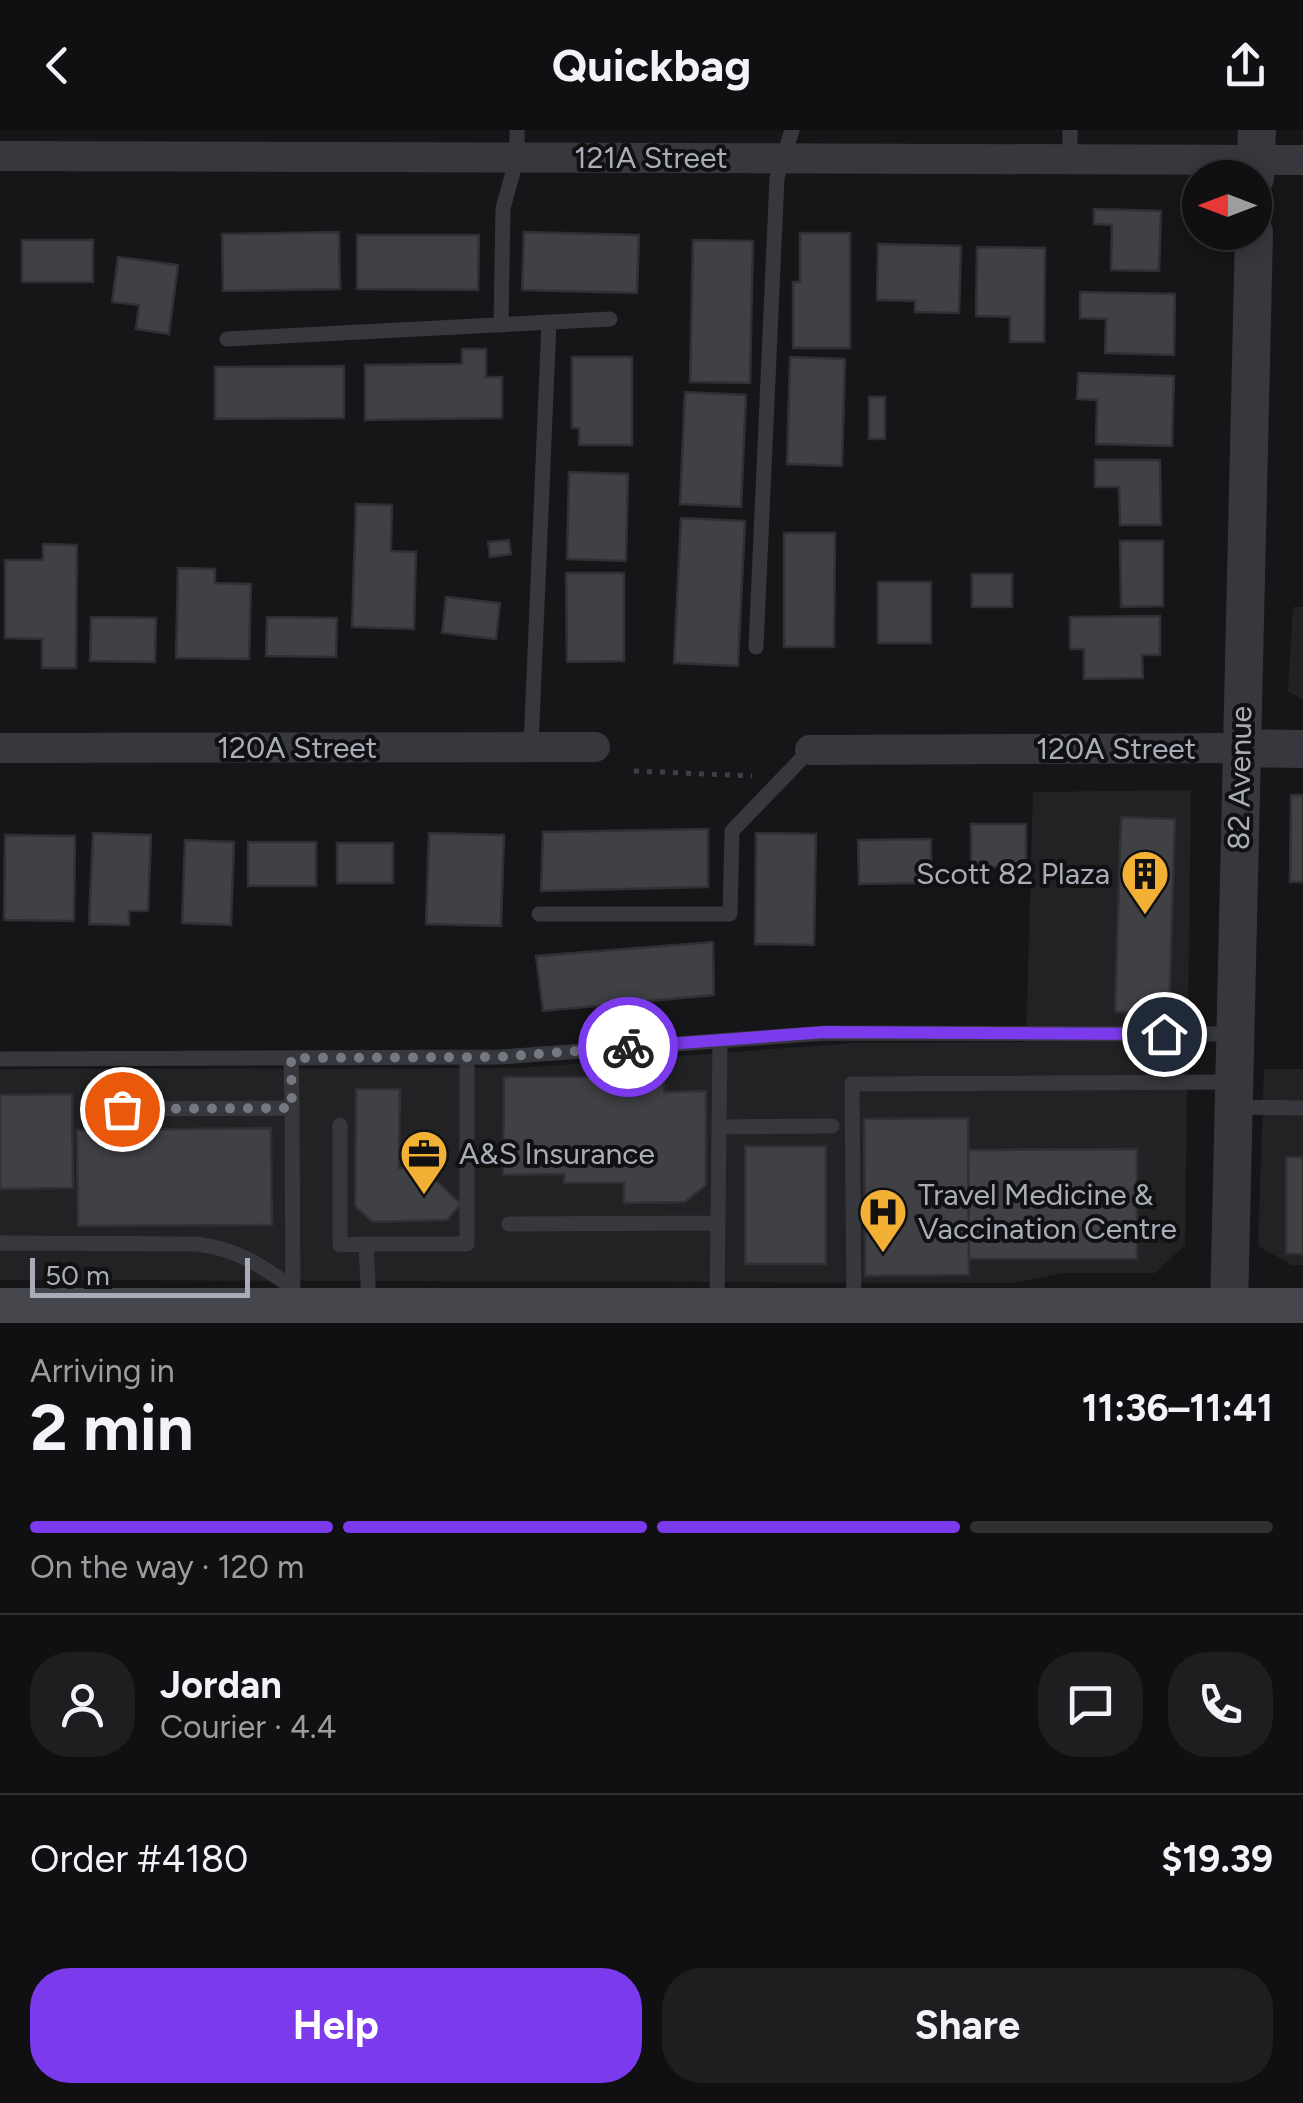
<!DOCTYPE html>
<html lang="en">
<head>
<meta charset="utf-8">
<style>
  body { margin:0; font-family:Figtree,sans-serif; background:#1e1e20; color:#f1f3f6; height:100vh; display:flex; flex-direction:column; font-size:38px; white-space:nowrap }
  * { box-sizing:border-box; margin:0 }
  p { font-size:32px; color:#9c9d9f }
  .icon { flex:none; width:55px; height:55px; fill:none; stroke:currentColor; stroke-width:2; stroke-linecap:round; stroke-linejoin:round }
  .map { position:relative; height:1193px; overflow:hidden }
  .side { display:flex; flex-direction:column; background:#101012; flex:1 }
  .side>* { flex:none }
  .needle { width:65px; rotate:270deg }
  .controls { position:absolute; left:1182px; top:30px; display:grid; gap:20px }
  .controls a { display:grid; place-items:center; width:90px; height:90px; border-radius:50%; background:#101012; box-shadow:0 5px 25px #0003,0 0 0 2px #303032; font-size:50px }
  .scale { position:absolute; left:30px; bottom:25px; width:220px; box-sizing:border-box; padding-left:10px; border:5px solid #a8adb8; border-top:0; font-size:28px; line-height:35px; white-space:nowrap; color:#a8adb8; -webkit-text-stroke:8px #111113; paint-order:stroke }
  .pin { position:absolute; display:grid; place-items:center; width:85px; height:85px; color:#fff; margin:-42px; border:5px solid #fff; border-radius:50%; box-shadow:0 2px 10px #0007 }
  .courier { position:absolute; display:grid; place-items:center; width:100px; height:100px; margin:-50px; border:8px solid #7c3aed; border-radius:50%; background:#fff; color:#222; box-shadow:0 2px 12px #0007 }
  .headline em { font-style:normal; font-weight:700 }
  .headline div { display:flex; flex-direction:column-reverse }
  .headline { display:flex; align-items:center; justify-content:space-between; height:170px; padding:0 30px }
  h1 { font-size:65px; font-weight:700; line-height:75px }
  .bar { display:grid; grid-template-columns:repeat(4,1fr); gap:15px 10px; align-content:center; height:120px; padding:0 30px }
  .bar i { height:12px; border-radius:8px; background:#303032 }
  .bar .selected { background:#7c3aed }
  .bar p { grid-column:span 4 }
  .line { display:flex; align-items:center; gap:25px; padding:0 30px; border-top:2px solid #303032 }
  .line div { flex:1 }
  .round { display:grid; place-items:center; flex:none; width:105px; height:105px; border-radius:40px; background:#1e1e20 }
  .cta { display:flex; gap:20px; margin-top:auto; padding:20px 30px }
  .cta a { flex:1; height:115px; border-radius:40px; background:#7c3aed; color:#fff; font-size:40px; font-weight:700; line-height:115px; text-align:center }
  .cta a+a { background:#1e1e20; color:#f1f3f6 }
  header { display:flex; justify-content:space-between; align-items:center; height:130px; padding:0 30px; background:#101012; font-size:45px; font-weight:700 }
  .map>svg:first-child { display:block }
  .built { fill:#222225 }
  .building { fill:#404145; stroke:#303034; stroke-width:2.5 }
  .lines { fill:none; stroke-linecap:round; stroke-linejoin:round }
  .path { stroke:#3d3f44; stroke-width:5; stroke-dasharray:5 8; stroke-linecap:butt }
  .service { stroke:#37383d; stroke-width:15 }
  .minor { stroke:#37383d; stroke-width:30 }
  .tertiary { stroke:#37383d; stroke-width:38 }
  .secondary { stroke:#45474d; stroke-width:42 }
  .done { stroke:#757880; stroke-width:10; stroke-dasharray:0 18 }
  .route { stroke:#7c3aed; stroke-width:12 }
  .labels { text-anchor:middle; stroke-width:8; stroke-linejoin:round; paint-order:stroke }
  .street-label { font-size:30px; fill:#a8adb8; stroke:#111113 }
  .poi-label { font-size:30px; fill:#a8adb8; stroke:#111113; text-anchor:start }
</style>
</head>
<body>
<header><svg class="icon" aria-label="back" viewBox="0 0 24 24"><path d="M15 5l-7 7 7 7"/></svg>Quickbag<svg class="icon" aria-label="share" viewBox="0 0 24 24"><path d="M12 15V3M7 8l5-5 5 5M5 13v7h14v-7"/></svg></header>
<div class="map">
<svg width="1303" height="1193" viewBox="0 0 1303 1193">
  <rect width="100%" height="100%" fill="#161618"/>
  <!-- built -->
  <path class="built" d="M1293,477H1303V570L1288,561Z
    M1191,660L1185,1115L1155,1143H1064L1014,1153L0,1150V939L519,938L854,913L1026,912L1033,662Z
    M1264,939H1303V1135H1292L1258,1116Z"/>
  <!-- building -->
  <path class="building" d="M1094,79L1161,81L1159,141L1111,140L1112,95L1094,94Z
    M339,102L340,159L223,161L222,104Z
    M524,102L639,105L637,163L522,160Z
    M800,103H850V218H793V152H800Z
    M357,105H479L478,160L357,159Z
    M22,110H93V152H22Z
    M693,110L753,111L750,253L690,252Z
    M878,114L961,116L959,183L915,182V171L877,170Z
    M977,117L1045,118L1044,212H1010V187L976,186Z
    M118,127L178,135L169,204L136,199L139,175L112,172Z
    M1080,162L1175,164L1174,225L1105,223L1106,189L1080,188Z
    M462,219H486V247H502V288L365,290V235L462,234Z
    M572,227H632V315H579V298H572Z
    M790,227L845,229L842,336L787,334Z
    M344,236V288L215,289V237Z
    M1078,243L1174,246L1172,316L1096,314L1097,270L1077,269Z
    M685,262L746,265L741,377L680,374Z
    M869,267H885V309H869Z
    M1095,330H1160L1161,395H1120L1119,357H1095Z
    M569,342L628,344L626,431L567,429Z
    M356,374L392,375L391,421L416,422L414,499L352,497Z
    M681,388L745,391L738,536L674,533Z
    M784,403H835L834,517H784Z
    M509,410L511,424L490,427L488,412Z
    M1120,411H1163V476L1121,477Z
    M43,414L77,415L76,538H42V509L5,508V430H43Z
    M178,438L215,439V453L251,454L249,529L176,528Z
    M566,443H624V531L567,532Z
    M972,444H1012V477H972Z
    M878,452H931V513H878Z
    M446,467L500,473L496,509L442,503Z
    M1160,486V525H1142L1143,548L1084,549V519H1070V487Z
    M91,487L156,488L155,532L90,531Z
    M267,487L337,488L336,527L266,526Z
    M1291,665H1303V752H1290Z
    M1121,687L1175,689L1169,884L1115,882Z
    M971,694H1026V737H971Z
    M708,699V757L541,761L543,702Z
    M93,703L151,705L148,781H129V795L89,794Z
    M429,703L504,705L501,796L426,794Z
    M756,703L816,704L814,815L755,814Z
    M5,705L75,706L74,791L4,790Z
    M931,709V753L859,754L858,710Z
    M185,710L234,712L231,795L182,793Z
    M248,712H316V756H248Z
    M337,713H393V753H337Z
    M713,812L714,865L543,881L536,826Z
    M504,947H664V962L706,961V1055L685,1072L624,1073V1053H564V1044L503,1045Z
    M356,959H400L399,1038H423L461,1074L447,1090L372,1092L355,1076Z
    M72,964L73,1058L0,1059V965Z
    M968,988L969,1145L865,1146L864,989Z
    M271,998L272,1095L78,1096L77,1000Z
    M745,1016H826V1134H745Z
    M1137,1019V1129H969L968,1020Z
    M1286,1027H1303V1124H1286Z"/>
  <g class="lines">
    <!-- path -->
    <path class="path" d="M634,641L752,646"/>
    <!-- service -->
    <path class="service" d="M1070,29V0
      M501,195L503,78L517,28V0
      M227,209L610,189
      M756,517L777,48L792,0
      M531,617L549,193
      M539,784H730L732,701L810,620
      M291,928L292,978
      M0,929L500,927L825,903L1235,904
      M1233,977L1303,978
      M88,979L292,978L293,1175
      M340,995V1115L366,1114L369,1175
      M719,997L832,996
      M509,1094L718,1093
      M0,1113L196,1114C238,1119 260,1135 293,1158
      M366,1114H467V927
      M854,1175L852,954L1233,952
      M717,1176L720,911"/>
    <!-- minor -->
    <path class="minor" d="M0,26L1303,30
      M0,618L595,617
      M810,620L1241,618"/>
    <!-- tertiary -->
    <path class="tertiary" d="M1255,48L1257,0
      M1241,618L1303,619
      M1229,1179L1254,102"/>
    <!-- secondary -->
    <path class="secondary" d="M0,1179H1303"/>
  </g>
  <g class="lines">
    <!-- done -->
    <path class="done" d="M122,979L292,978L291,928L500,927L628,917"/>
    <!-- route -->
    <path class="route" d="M628,917L825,902L1164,904"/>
  </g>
  <!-- icons -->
  <defs>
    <g id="building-pin" transform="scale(2.5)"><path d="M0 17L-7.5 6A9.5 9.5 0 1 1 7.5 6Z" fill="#f2b134" stroke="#111113"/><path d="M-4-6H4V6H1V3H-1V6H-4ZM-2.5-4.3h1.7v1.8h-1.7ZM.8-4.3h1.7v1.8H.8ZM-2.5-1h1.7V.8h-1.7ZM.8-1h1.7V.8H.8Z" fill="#111"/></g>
    <g id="office-pin" transform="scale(2.5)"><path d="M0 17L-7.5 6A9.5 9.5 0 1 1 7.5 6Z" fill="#f2b134" stroke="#111113"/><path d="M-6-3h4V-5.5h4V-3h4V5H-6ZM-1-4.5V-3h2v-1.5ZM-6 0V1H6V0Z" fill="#111"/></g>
    <g id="hospital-pin" transform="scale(2.5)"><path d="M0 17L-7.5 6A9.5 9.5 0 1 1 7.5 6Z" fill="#f2b134" stroke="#111113"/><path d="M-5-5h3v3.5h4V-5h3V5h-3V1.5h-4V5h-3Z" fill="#111"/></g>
  </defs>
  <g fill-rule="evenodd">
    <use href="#building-pin" x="1145" y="744"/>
    <use href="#office-pin" x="424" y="1024"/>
    <use href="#hospital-pin" x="883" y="1082"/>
  </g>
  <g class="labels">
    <!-- street labels -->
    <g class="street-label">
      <text x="651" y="38">121A Street</text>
      <text x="297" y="628">120A Street</text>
      <text x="1116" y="629">120A Street</text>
      <text transform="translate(1240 648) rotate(-89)" y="10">82 Avenue</text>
    </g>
    <!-- poi labels -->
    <g class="poi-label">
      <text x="1110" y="754" text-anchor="end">Scott 82 Plaza</text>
      <text x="459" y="1034">A&amp;S Insurance</text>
      <text x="918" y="1075">Travel Medicine &amp;<tspan x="918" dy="34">Vaccination Centre</tspan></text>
    </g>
  </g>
</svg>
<div class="controls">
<a><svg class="needle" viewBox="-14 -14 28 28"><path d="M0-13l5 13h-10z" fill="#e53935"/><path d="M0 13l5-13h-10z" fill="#9c9d9f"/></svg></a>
</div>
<div class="scale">50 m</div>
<div class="pin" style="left:122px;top:979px;background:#ea580c"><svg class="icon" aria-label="bag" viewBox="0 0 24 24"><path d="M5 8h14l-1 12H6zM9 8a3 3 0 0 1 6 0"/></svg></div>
<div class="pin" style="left:1164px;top:904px;background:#1f2937"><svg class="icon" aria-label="home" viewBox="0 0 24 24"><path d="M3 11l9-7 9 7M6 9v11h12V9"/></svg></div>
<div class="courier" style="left:628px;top:917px"><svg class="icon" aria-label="bike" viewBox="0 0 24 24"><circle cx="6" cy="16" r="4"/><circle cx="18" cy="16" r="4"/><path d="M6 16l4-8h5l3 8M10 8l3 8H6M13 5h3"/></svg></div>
</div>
<section class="side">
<div class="headline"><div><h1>2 min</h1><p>Arriving in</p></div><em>11:36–11:41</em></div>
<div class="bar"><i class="selected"></i><i class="selected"></i><i class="selected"></i><i></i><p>On the way · 120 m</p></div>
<div class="line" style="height:180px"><a class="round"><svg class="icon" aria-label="person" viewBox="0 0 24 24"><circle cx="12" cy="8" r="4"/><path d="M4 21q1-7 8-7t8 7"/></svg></a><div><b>Jordan</b><p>Courier · 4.4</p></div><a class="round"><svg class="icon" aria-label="chat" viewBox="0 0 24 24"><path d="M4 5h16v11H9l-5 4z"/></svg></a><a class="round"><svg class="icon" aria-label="phone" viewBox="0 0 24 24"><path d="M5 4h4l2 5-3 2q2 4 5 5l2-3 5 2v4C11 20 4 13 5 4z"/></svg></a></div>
<div class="line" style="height:130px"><div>Order #4180</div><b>$19.39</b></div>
<div class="cta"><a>Help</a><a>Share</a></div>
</section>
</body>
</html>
